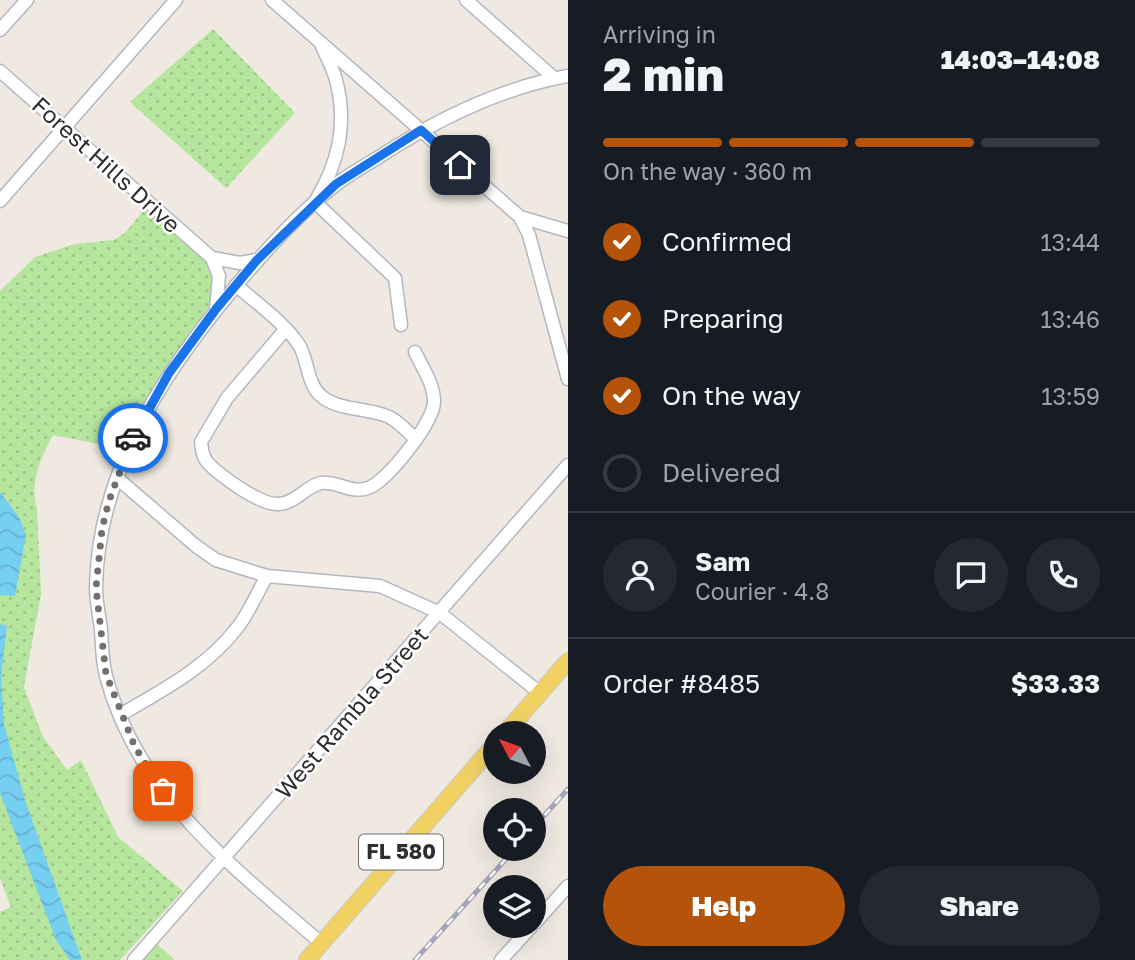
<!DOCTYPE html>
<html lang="en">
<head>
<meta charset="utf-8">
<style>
  body { margin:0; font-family:"Golos Text",sans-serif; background:#242831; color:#f1f3f6; height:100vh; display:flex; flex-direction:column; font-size:26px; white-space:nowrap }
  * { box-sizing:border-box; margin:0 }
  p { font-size:23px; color:#9ea1a6 }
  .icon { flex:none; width:38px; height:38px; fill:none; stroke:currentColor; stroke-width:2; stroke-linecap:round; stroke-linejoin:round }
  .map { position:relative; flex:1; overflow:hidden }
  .sheet { display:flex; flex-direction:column; background:#171b24; width:567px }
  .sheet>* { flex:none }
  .needle { width:46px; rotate:311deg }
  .tools { position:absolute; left:483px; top:721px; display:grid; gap:14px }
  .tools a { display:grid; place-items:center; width:63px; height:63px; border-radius:50%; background:#171b24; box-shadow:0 7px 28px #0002; font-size:35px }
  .pin { position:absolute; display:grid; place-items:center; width:60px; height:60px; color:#fff; margin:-30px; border-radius:14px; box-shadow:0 4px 10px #0006 }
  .courier { position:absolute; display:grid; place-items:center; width:70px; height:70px; margin:-35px; border:5px solid #1a73e8; border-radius:50%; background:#fff; color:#222; box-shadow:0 2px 9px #0007 }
  .head em { font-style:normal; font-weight:800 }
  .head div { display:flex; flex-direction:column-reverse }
  .head { display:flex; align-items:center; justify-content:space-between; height:119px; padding:0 35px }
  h1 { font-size:46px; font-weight:800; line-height:52px }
  .bar { display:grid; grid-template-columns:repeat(4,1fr); gap:10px 7px; align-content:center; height:84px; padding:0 35px }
  .bar i { height:9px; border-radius:5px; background:#363941 }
  .bar .current { background:#b45309 }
  .bar p { grid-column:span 4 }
  .line { display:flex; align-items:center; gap:18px; padding:0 35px; border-top:2px solid #363941 }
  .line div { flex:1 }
  .round { display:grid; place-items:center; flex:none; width:74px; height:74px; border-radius:37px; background:#242831 }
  ol { padding:0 35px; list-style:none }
  li { display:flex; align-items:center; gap:21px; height:77px }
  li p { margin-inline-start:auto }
  li .icon { padding:7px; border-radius:50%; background:#b45309; color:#fff; stroke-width:4 }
  li:last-child { color:#9ea1a6 }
  li i { width:38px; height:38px; border:4px solid #363941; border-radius:50% }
  .cta { display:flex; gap:14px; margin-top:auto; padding:14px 35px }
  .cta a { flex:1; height:80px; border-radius:42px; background:#b45309; color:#fff; font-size:28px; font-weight:800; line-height:80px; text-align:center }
  .cta a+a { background:#242831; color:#f1f3f6 }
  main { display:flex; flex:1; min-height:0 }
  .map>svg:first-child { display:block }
  .park { fill:url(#park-dots) }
  .water { fill:url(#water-waves) }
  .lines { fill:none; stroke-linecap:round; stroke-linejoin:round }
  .minor-casing { stroke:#b4b7c1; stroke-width:15 }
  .major-casing { stroke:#c9c9c9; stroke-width:18 }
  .minor { stroke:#fff; stroke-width:12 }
  .major { stroke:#f2d163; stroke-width:16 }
  .rail-casing { stroke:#a3a6b8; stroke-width:5 }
  .rail { stroke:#fff; stroke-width:2.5; stroke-dasharray:8; stroke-linecap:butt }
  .done { stroke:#726f6d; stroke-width:7; stroke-dasharray:0 12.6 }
  .route { stroke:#1a73e8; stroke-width:9 }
  .labels { text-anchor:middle; stroke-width:5; stroke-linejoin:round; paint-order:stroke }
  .shield { fill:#fff; stroke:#6d6d6d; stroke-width:2 }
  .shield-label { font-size:21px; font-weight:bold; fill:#2e2e2e }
  .street-label { font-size:23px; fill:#2e2e2e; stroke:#fff }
</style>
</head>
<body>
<main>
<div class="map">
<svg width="568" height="960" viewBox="0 0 568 960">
  <defs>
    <pattern id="park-dots" width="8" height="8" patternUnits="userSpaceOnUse" patternTransform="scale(1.75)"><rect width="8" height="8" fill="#b6e59e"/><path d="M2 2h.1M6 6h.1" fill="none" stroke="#9dc588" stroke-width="1.8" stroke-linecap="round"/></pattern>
    <pattern id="water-waves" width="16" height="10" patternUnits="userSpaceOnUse" patternTransform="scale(1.75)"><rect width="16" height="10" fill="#75cff0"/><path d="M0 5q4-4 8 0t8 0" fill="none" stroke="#66b2ce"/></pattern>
  </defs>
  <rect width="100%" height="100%" fill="#efe9e1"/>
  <!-- park -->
  <path class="park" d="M213,29L295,113L226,188L130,102Z
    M150,203L212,258L214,280L211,303L121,443L109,446L53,435C41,457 29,483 37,509L41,594L24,687L43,737L67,770L81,760L118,837L183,891L120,960H0V912L11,907L0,878V291L35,257L75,244L113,240L124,234Z
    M157,944L175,960H142Z"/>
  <!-- water -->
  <path class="water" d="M0,492L19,517L26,535L15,596L0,595Z
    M0,624L7,626L1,676L4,724L25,800L82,960H70L56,940L0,793Z"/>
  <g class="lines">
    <!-- minor casing -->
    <g class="minor-casing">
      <path id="minor" d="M272,0L520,217L529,235L568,379
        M466,0L554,78
        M0,30L27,0
        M321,44C326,56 333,68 336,80C348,125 338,164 315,202L395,278L401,325
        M0,71L212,258L219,276L216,309
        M0,201L176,0
        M520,217L568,231
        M212,258L240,263L257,260
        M236,285C257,304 284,322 299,345C308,359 307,383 320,395C335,409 361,408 381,414C395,417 405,430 416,439
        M285,330L227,398L201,442C202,449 202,456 207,462C219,475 261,506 279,504C296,503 306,486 321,483C338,481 351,494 368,488C386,483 435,421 434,401C434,384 422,367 415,352
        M117,478L196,546L216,560L267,576L380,586L440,613L540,693
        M120,715C163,690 206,668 237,628C249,613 257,593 267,576
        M534,924L568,886
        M321,943C232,866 138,796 106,676C102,661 102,644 101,629C99,615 96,601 96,587C98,472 163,373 235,287C265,251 297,215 334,186C348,175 364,166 379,157C436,120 500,88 568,76
        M134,960L568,465
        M501,960L532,926"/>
    </g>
    <!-- major casing -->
    <g class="major-casing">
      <path id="major" d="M505,733L568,661
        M307,960L495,744"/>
    </g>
    <!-- minor -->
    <use href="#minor" class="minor"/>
    <!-- major -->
    <use href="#major" class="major"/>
    <!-- rail casing -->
    <g class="rail-casing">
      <path id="rail" d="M534,827L568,789
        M415,960L515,849"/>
    </g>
    <!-- rail -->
    <use href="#rail" class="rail"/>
  </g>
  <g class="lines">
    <!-- done -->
    <path class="done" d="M133,438L111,495L106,512L102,529L96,588L106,674L135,747L163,791"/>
    <!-- route -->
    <path class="route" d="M133,438L169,373L216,309L257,260L336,184L421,130L460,165"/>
  </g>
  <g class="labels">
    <!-- shield labels -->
    <rect class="shield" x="359" y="834.5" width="84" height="35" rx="5"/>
    <g class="shield-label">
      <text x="401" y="859">FL 580</text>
    </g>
    <!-- street labels -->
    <g class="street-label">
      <text transform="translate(106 165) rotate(42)" y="8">Forest Hills Drive</text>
      <text transform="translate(352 713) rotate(-49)" y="8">West Rambla Street</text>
    </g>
  </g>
</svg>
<div class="tools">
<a><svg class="needle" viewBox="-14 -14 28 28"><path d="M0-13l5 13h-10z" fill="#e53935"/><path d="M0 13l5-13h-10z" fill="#9ea1a6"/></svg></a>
<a><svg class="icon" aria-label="locate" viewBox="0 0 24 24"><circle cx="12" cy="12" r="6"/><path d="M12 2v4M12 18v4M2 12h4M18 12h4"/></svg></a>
<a><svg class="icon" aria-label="layers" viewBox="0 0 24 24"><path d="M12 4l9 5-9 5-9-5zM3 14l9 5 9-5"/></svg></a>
</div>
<div class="pin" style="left:163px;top:791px;background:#ea580c"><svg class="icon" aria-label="bag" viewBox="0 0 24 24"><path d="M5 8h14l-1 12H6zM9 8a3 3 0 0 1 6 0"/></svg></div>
<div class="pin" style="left:460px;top:165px;background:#1f2937"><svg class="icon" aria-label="home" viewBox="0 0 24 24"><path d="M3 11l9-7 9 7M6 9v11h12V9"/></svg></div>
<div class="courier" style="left:133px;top:438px"><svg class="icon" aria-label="car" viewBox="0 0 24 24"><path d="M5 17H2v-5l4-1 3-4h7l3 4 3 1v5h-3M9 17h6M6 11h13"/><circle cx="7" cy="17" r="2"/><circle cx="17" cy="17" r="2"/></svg></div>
</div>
<section class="sheet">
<div class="head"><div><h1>2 min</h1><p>Arriving in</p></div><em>14:03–14:08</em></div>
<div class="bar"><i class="current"></i><i class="current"></i><i class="current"></i><i></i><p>On the way · 360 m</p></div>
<ol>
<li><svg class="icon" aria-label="check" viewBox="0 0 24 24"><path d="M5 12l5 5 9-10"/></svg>Confirmed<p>13:44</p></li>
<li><svg class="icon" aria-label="check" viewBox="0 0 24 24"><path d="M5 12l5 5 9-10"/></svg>Preparing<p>13:46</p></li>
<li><svg class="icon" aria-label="check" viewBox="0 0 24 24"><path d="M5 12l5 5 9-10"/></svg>On the way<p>13:59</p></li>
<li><i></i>Delivered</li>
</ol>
<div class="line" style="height:126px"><a class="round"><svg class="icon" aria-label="person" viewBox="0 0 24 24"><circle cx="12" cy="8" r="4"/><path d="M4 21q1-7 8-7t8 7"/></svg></a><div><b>Sam</b><p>Courier · 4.8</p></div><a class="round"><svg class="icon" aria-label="chat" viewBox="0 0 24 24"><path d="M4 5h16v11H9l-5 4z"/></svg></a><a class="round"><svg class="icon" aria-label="phone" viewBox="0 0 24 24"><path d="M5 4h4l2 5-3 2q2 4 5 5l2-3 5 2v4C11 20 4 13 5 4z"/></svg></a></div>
<div class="line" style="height:91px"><div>Order #8485</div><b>$33.33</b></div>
<div class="cta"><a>Help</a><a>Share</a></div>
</section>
</main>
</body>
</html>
